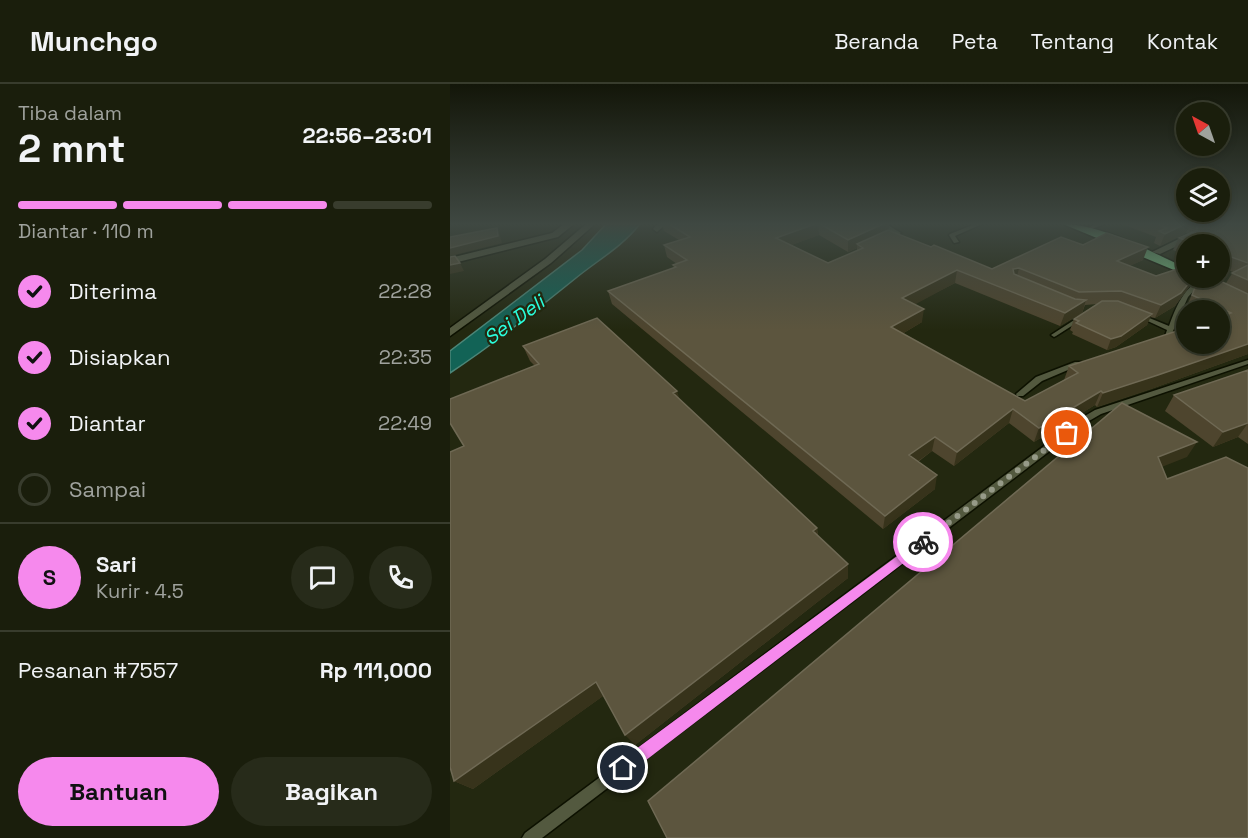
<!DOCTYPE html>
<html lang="id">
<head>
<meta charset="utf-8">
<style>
  body { margin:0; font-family:"Space Grotesk",sans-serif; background:#272b1a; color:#f1f3f6; height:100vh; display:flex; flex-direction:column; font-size:22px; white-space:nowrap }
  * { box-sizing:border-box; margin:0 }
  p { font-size:20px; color:#9fa29d }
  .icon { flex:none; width:33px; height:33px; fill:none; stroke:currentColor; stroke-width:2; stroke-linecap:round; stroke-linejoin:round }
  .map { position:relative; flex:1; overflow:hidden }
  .details { display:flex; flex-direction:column; background:#1a1e0c; width:450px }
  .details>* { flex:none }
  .needle { width:39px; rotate:320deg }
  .controls { position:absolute; left:726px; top:18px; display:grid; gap:12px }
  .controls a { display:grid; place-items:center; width:54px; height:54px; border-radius:50%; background:#1a1e0c; box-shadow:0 3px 9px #0003,0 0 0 2px #383c2d; font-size:30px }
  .pin { position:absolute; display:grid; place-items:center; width:51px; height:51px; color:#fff; margin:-26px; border:3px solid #fff; border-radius:50%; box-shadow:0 2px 6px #0007 }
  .courier { position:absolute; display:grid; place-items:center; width:60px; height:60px; margin:-30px; border:4px solid #f689ed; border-radius:50%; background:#fff; color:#222; box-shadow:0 2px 8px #0007 }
  .headline em { font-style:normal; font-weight:700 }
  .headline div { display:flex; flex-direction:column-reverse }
  .headline { display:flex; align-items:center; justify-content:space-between; height:102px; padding:0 18px }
  h1 { font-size:39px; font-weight:700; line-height:45px }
  .bar { display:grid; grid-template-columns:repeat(4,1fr); gap:9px 6px; align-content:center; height:72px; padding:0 18px }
  .bar i { height:8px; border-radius:4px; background:#383c2d }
  .bar .on { background:#f689ed }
  .bar p { grid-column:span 4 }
  .line { display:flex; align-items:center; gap:15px; padding:0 18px; border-top:2px solid #383c2d }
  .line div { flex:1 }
  .round { display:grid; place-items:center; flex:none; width:63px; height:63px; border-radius:32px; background:#272b1a }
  ol { padding:0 18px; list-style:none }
  li { display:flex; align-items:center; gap:18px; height:66px }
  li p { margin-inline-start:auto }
  li .icon { padding:6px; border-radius:50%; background:#f689ed; color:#111; stroke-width:4 }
  li:last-child { color:#9fa29d }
  li i { width:33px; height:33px; border:3px solid #383c2d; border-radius:50% }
  .primary-button { display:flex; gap:12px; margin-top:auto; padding:12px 18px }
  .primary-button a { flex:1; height:69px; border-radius:36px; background:#f689ed; color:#111; font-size:24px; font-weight:700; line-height:69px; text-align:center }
  .primary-button a+a { background:#272b1a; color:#f1f3f6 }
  header { display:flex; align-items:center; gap:36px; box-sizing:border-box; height:84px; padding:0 30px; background:#1a1e0c; border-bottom:2px solid #383c2d }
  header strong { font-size:28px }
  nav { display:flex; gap:33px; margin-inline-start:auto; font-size:21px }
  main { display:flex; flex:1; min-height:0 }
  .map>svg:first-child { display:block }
  .water { fill:#126356; stroke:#4c8678; stroke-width:1.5 }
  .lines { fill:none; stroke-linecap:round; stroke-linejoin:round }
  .lane-casing { stroke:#0d1100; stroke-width:3 }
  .street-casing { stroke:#0d1100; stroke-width:3 }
  .highway-casing { stroke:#0d1100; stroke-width:3 }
  .lane { fill:#53593f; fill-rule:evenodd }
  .street { fill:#53593f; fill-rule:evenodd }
  .highway { fill:#7acc89; fill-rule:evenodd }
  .wall { fill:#4e452e; fill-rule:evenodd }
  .shaded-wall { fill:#37331b }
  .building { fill:#5c553e; stroke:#6f6954; stroke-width:1.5 }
  .route { fill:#f689ed }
  .done { stroke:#969a88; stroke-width:6; stroke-dasharray:0 10.8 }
  .labels { text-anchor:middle; stroke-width:4.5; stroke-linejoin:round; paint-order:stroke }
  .far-water-label { font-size:20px; font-style:italic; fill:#2afedd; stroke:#232810 }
</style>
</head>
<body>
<header>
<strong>Munchgo</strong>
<nav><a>Beranda</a><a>Peta</a><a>Tentang</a><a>Kontak</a></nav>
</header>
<main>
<section class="details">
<div class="headline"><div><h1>2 mnt</h1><p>Tiba dalam</p></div><em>22:56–23:01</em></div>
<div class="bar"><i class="on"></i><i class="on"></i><i class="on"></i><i></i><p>Diantar · 110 m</p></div>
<ol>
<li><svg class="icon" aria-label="check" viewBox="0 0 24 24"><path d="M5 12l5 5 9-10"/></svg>Diterima<p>22:28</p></li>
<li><svg class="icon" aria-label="check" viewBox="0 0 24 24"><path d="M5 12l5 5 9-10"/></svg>Disiapkan<p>22:35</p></li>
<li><svg class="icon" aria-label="check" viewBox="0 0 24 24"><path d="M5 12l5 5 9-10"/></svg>Diantar<p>22:49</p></li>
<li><i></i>Sampai</li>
</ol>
<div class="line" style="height:108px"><b class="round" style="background:#f689ed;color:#111">S</b><div><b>Sari</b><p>Kurir · 4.5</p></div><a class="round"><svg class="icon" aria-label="chat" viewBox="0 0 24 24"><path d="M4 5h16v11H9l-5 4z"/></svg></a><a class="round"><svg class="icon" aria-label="phone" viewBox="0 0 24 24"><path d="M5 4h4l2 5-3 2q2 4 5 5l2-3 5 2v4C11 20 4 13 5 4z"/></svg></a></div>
<div class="line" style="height:78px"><div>Pesanan #7557</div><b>Rp 111,000</b></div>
<div class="primary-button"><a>Bantuan</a><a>Bagikan</a></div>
</section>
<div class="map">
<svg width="798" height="754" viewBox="0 0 798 754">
  <rect width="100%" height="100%" fill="#232810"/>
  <!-- water -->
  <path class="water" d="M156,140H190C172,163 148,176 126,194C85,227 44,260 0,289V267L132,166Z"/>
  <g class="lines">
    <!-- lane casing -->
    <g class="lane-casing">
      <path id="lane" d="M430,140H436L451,149L440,156H436V154L444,149Z
        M525,140H532L505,152L509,158L504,159L499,151L500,150Z
        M646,140H654L642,145L639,143Z
        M751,195L756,196L748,202L738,213L720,254L713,257H709V255L715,252L717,246L687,232L688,231H692L719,242C726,223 733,205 751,195Z
        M632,231L634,232V234L606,252L604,253L601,251Z
        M798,276V280L651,330L639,337L92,754H72L75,749L633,333L645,326Z
        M625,278H631L632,280L592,297L573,312H567L566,310L586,293Z"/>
    </g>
    <!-- street casing -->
    <g class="street-casing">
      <path id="street" d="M114,140H124L108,153L0,180V174L102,149Z
        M136,140H145L101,179L0,252V244L95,175Z
        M207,140H216L207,148L203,145Z
        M737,151L740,152V156L710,170L702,168Z"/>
    </g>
    <!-- highway casing -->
    <g class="highway-casing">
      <path id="highway" d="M613,140C652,140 701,168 736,184V191Z"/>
    </g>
    <!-- lane -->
    <use href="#lane" class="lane"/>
    <!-- street -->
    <use href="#street" class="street"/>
    <!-- highway -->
    <use href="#highway" class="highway"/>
  </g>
  <!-- wall -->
  <path class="wall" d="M212,140H439L438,147L542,185L633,161L693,176L679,182L706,192L742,199L725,222L705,234L700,233L697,241L666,263L657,266L622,250L623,248L620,246L624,235L647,220L635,221L632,229L610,242L505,199L464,220L472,238L452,250L575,317L615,296H614L619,282L770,260V226H740L736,224L746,201L776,199L783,188L770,183V160H736V171L723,166L729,154L739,150L736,149L710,162L704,159L706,153L672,140H798V270L701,305L647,323L645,321L584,358L559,339L504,382L482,367L468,378L485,405L433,445L162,220L158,207L224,184L223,181L227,180L217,173L214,161L229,156L214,147ZM369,151L398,168L407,164V167L378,179L341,161Z
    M73,262L229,315L367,444L368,452L398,494L185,661L153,612L23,705L4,697L14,362L85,282L80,277Z
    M798,286V360L788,353L763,363L715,327L724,311Z"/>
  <!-- shaded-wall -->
  <path class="shaded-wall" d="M365,140H368L369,151L328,166L326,154Z
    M433,140H439L438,149L407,160V164L398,168V156Z
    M735,140H740L736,149L710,162L715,150Z
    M47,144L50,151L52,159L0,172V164Z
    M698,163L693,176L662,190L667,177Z
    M10,179L14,187L0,190V181Z
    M569,184L566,197L563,185Z
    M507,186L505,199L451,228L452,214Z
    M743,194H744L742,199L725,222L705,234L711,221Z
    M636,216L632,229L610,242L615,229Z
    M474,225L472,238L440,257L441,243Z
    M702,230L697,241L666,263L657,266L661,255Z
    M798,260V270L701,305L647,323L653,309Z
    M227,307L232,322L223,309Z
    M651,307L645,321L584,358L589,344Z
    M563,325L559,339L504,382L507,368Z
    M798,339L788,353L763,363L773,348Z
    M485,353L482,367L457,385L459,371Z
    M747,358L737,373L699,388L708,373Z
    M487,391L485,405L433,445L435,432Z
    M367,444L368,459L363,447Z
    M398,480V494L185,661L175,651Z
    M146,598L156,610L23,705L4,697Z"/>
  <!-- building -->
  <path class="building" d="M219,140H365L326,154L378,179L413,164L407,160L438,146L481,163L484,161L542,185L611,153L633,161L657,149L698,163L667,177L706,192L736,182V194H743L731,209L711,221L671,207L629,208L569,184L563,185L564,190L625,215L636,216L615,229L507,186L452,214L474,225L441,243L575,317L628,289L619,282L736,244V260H770V233L781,229L742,211L746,201L754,194H764L798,210V260L708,291L653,309L651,307L589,344L563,325L507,368L485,353L459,371L487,391L435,432L158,207L226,183L223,181L237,176L214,161L240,153Z
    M370,140H433L398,156Z
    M707,140H735L715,150L709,147L717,144Z
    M746,140H798V179L770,169V160H746L729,154L747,146Z
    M47,144L48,152L0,164V153Z
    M5,172L10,179L0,181V173Z
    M798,181V196L782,189Z
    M652,217H668L702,230L671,252L661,255L626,239L629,237L624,235Z
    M147,234L227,307L223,309L367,444L363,447L398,480L175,651L146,598L4,697L0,683V368L14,362L0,339V315L89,280L73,262Z
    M798,286V339L773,348L724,311Z
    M672,319L747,358L708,373L717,395L776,373L798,384V754H217L198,717Z"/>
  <!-- sky -->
  <linearGradient id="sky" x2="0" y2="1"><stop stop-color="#131609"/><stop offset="0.57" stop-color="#3f4842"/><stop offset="1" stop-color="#3f4842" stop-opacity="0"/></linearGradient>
  <rect width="798" height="246" fill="url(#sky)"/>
  <!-- route -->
  <path class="route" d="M473,453L479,458L477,461L178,690L173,692L167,690L165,684L167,679Z"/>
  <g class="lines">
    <!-- done -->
    <path class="done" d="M473,458L617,349"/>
  </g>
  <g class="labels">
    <!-- far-water labels -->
    <g class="far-water-label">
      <text transform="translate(64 236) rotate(-36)" y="7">Sei Deli</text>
    </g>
  </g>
</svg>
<div class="controls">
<a><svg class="needle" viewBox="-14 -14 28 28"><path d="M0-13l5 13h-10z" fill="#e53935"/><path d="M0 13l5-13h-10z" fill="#9fa29d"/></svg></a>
<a><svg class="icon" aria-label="layers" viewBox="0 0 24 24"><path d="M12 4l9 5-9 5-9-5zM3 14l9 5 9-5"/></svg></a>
<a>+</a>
<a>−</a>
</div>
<div class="pin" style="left:617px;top:349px;background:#ea580c"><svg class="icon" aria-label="bag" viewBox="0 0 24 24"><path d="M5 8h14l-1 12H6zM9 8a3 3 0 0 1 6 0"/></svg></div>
<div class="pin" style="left:173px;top:684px;background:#1f2937"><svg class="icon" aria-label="home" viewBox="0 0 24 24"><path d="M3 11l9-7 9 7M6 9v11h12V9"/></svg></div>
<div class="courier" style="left:473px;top:458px"><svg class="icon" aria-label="bike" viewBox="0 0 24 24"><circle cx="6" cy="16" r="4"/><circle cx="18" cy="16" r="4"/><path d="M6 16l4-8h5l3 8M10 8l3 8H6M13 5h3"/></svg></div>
</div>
</main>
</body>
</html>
